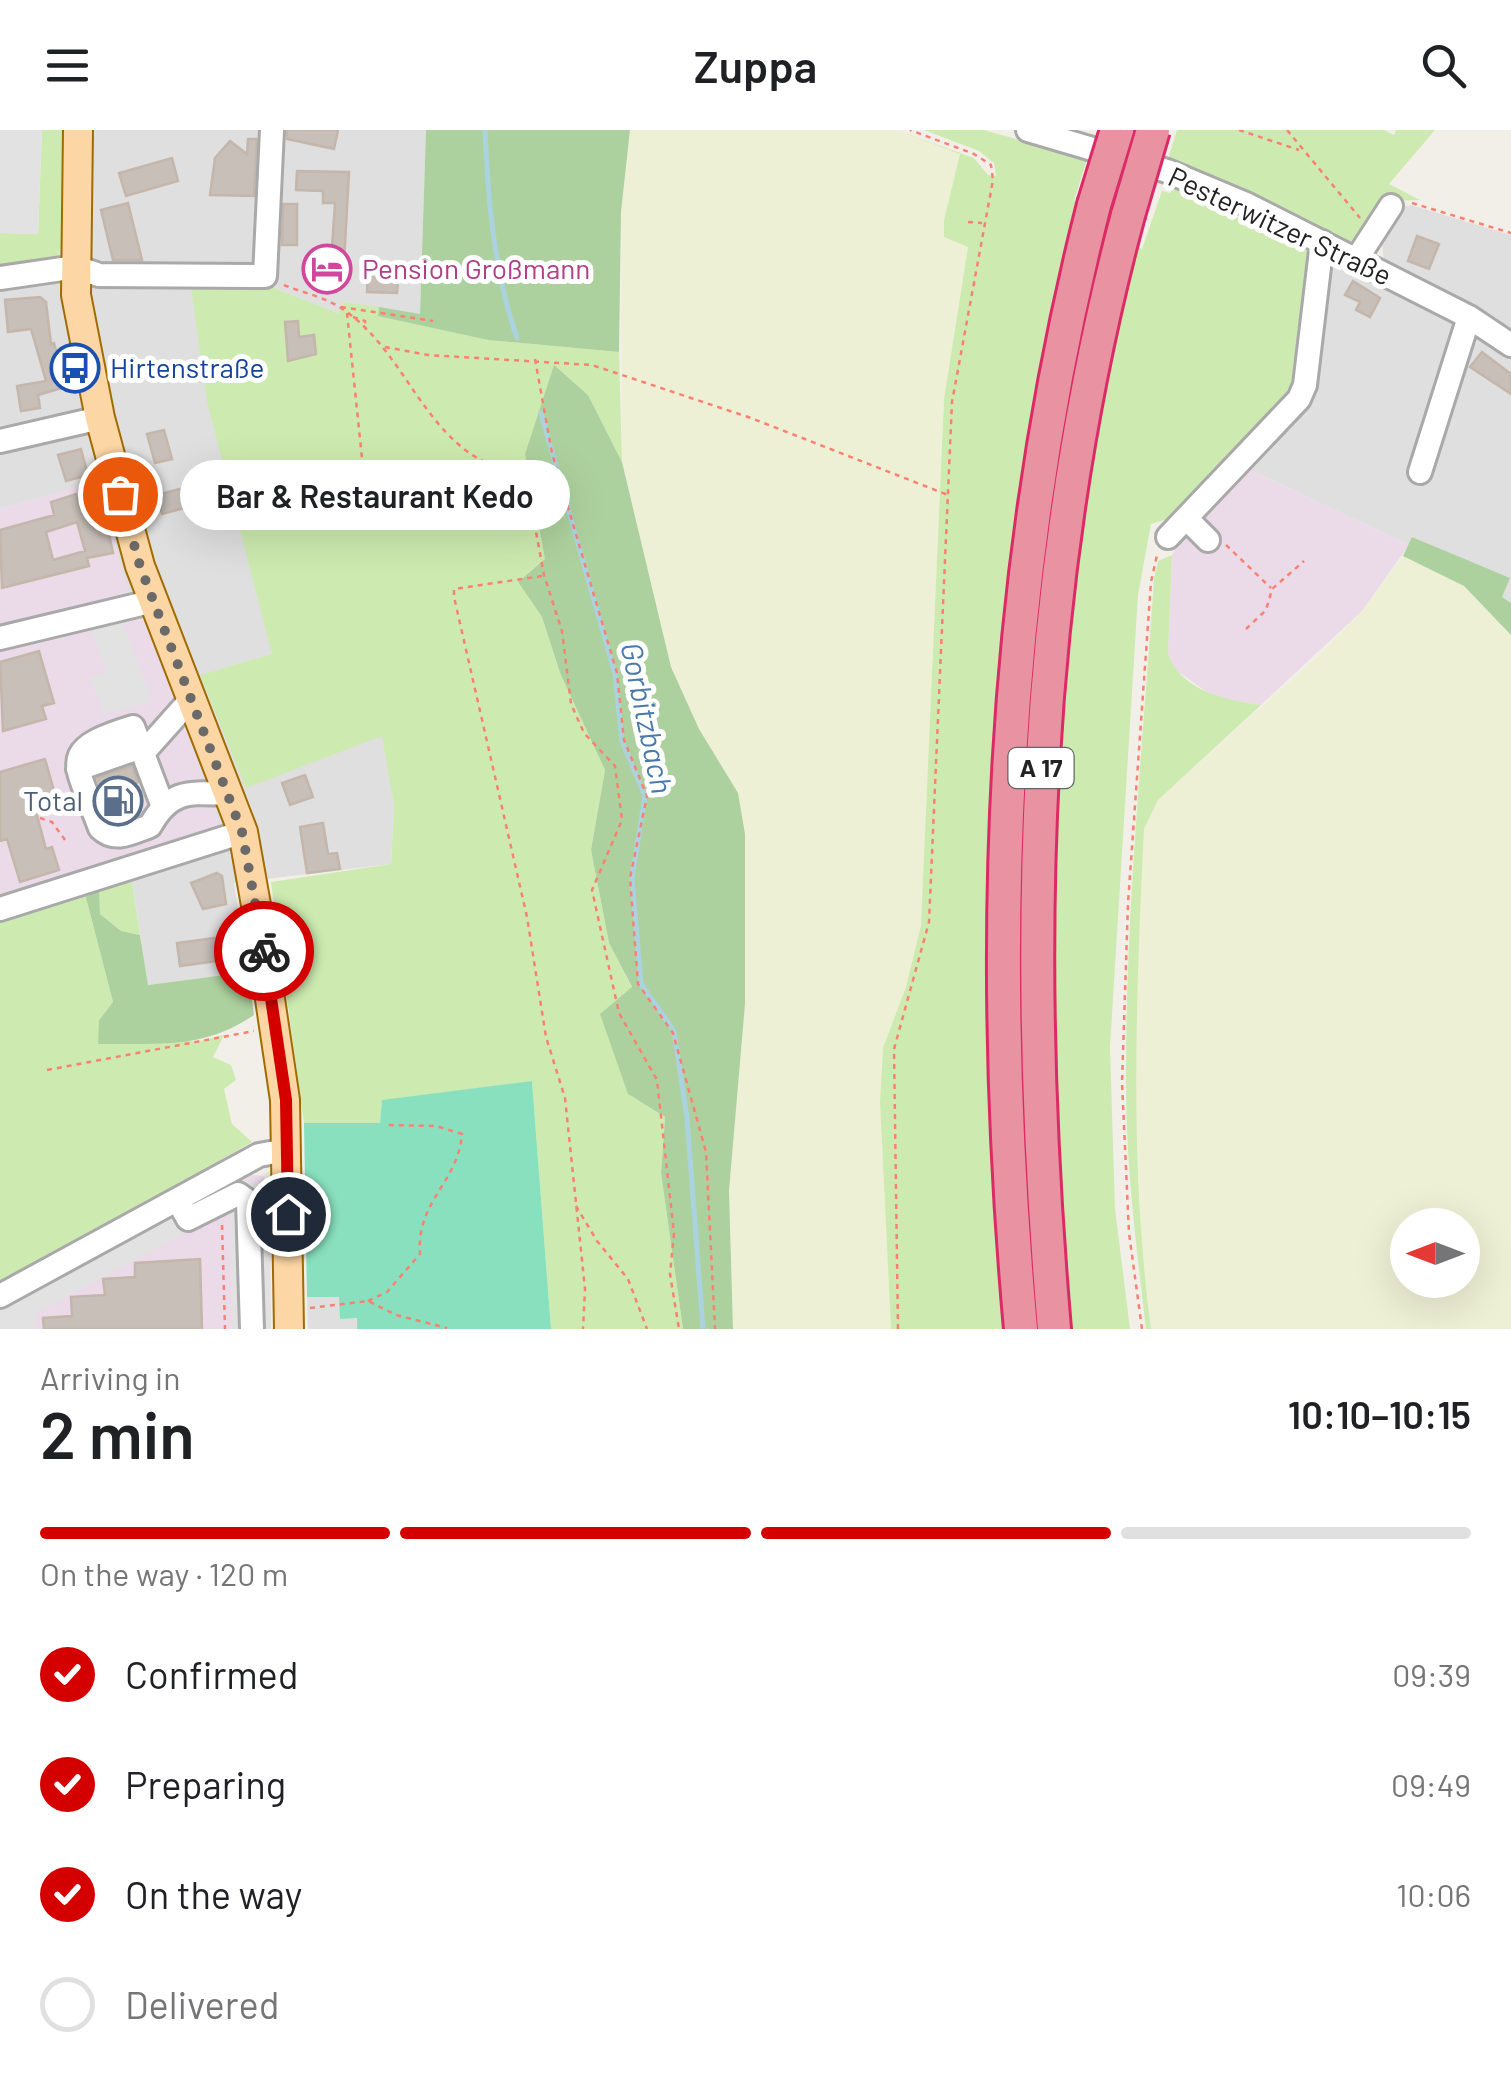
<!DOCTYPE html>
<html lang="en">
<head>
<meta charset="utf-8">
<style>
  body { margin:0; font-family:Barlow,sans-serif; background:#f6f6f6; color:#202124; height:100vh; display:flex; flex-direction:column; font-size:38px; white-space:nowrap }
  * { box-sizing:border-box; margin:0 }
  p { font-size:32px; color:#757577 }
  .icon { flex:none; width:55px; height:55px; fill:none; stroke:currentColor; stroke-width:2; stroke-linecap:round; stroke-linejoin:round }
  .map { position:relative; height:1199px; overflow:hidden }
  .panel { display:flex; flex-direction:column; background:#fff; flex:1 }
  .panel>* { flex:none }
  .needle { width:65px; rotate:270deg }
  .controls { position:absolute; left:1390px; top:1078px; display:grid; gap:20px }
  .controls a { display:grid; place-items:center; width:90px; height:90px; border-radius:50%; background:#fff; box-shadow:0 10px 40px #0002; font-size:50px }
  .pin { position:absolute; display:grid; place-items:center; width:85px; height:85px; color:#fff; margin:-42px; border:5px solid #fff; border-radius:50%; box-shadow:0 2px 10px #0007 }
  .courier { position:absolute; display:grid; place-items:center; width:100px; height:100px; margin:-50px; border:8px solid #d40000; border-radius:50%; background:#fff; color:#222; box-shadow:0 2px 12px #0007 }
  .bubble { position:absolute; height:70px; border-radius:35px; background:#fff; box-shadow:0 10px 40px #0002; font-size:32px; font-weight:600; line-height:70px; text-align:center }
  .summary em { font-style:normal; font-weight:600 }
  .summary div { display:flex; flex-direction:column-reverse }
  .summary { display:flex; align-items:center; justify-content:space-between; height:170px; padding:0 40px }
  h1 { font-size:65px; font-weight:600; line-height:75px }
  .bar { display:grid; grid-template-columns:repeat(4,1fr); gap:15px 10px; align-content:center; height:120px; padding:0 40px }
  .bar i { height:12px; border-radius:8px; background:#e0e0e0 }
  .bar .current { background:#d40000 }
  .bar p { grid-column:span 4 }
  ol { padding:0 40px; list-style:none }
  li { display:flex; align-items:center; gap:30px; height:110px }
  li p { margin-inline-start:auto }
  li .icon { padding:10px; border-radius:50%; background:#d40000; color:#fff; stroke-width:4 }
  li:last-child { color:#757577 }
  li i { width:55px; height:55px; border:5px solid #e0e0e0; border-radius:50% }
  header { display:flex; justify-content:space-between; align-items:center; height:130px; padding:0 40px; background:#fff; font-size:45px; font-weight:600 }
  .map>svg:first-child { display:block }
  .residential { fill:#e0dfdf }
  .industrial { fill:#ebdbe8 }
  .farmland { fill:#eef0d5; fill-rule:evenodd }
  .grass { fill:#cdebb0 }
  .forest { fill:#add19e }
  .pitch { fill:#88e0be }
  .parking { fill:#e2e2e2 }
  .lines { fill:none; stroke-linecap:round; stroke-linejoin:round }
  .stream { stroke:#aad3df; stroke-width:5 }
  .building { fill:#c7bfb8; stroke:#c4b6ab; stroke-width:2.5; fill-rule:evenodd }
  .minor-casing { stroke:#a9a9a9; stroke-width:28 }
  .major-casing { stroke:#a06b00; stroke-width:32 }
  .highway-casing { stroke:#dc2a67; stroke-width:38 }
  .path { stroke:#fa8072; stroke-width:2.5; stroke-dasharray:5 5; stroke-linecap:butt }
  .minor { stroke:#fff; stroke-width:22 }
  .major { stroke:#fcd6a4; stroke-width:28 }
  .highway { stroke:#e892a2; stroke-width:32 }
  .highway-bridge-casing { stroke:#dc2a67; stroke-width:38; stroke-linecap:butt }
  .highway-bridge { stroke:#e892a2; stroke-width:32 }
  .done { stroke:#6b6a68; stroke-width:10; stroke-dasharray:0 18 }
  .route { stroke:#d40000; stroke-width:12 }
  .labels { text-anchor:middle; stroke-width:10; stroke-linejoin:round; paint-order:stroke }
  .shield { fill:#fff; stroke:#646464; stroke-width:2.5 }
  .shield-label { font-size:25px; font-weight:bold; fill:#222 }
  .street-label { font-size:28px; fill:#222; stroke:#fff }
  .hotel-label { font-size:28px; fill:#b23c85; stroke:#fff; text-anchor:start }
  .transit-label { font-size:28px; fill:#164399; stroke:#fff; text-anchor:start }
  .service-label { font-size:28px; fill:#4e5e75; stroke:#fff; text-anchor:end }
  .water-label { font-size:30px; font-style:italic; fill:#4a7aab; stroke:#fff }
</style>
</head>
<body>
<header><svg class="icon" aria-label="menu" viewBox="0 0 24 24"><path d="M4 6h16M4 12h16M4 18h16"/></svg>Zuppa<svg class="icon" aria-label="search" viewBox="0 0 24 24"><circle cx="10" cy="10" r="6"/><path d="M15 15l6 6"/></svg></header>
<div class="map">
<svg width="1511" height="1199" viewBox="0 0 1511 1199">
  <rect width="100%" height="100%" fill="#f2efe9"/>
  <!-- residential -->
  <path class="residential" d="M65,0H426L420,185L344,172L338,183L256,151L273,524L201,545L383,605L394,676L391,734L234,753L248,842L148,855L131,745L134,482L96,352L0,379V141L44,135Z
    M1411,75L1511,105V473L1501,467L1509,449L1412,407L1409,415L1246,338L1296,282L1331,127L1374,146L1384,131L1382,113L1388,93L1398,78Z
    M307,1167H339L357,1188V1199H308Z"/>
  <!-- industrial -->
  <path class="industrial" d="M1246,338L1409,415L1362,481L1261,575L1215,568L1172,537L1168,525L1172,425L1185,402Z
    M97,351L134,481L143,479L227,715L0,786V379Z
    M248,1044L264,1046L270,1066L271,1199H0V1159Z"/>
  <!-- farmland -->
  <path class="farmland" d="M630,0H897L960,24L944,90V107L968,116L944,269L921,795L906,857L883,918L880,972L891,1199H733L729,1061L745,874L699,599L671,537L622,332L621,82Z
    M1403,426L1464,456L1511,505V1199H1151L1141,1107L1134,922L1144,699L1158,670L1320,524L1362,481ZM1408,1095H1462V1150H1408Z"/>
  <!-- grass -->
  <path class="grass" d="M42,0H65V113L53,131L0,141V103L38,104Z
    M897,0L974,28L988,45L996,46L994,33L979,21L924,0H984L1087,29L1074,71L1079,74C1005,363 977,660 989,958C992,1038 1001,1119 1007,1199H891L880,972L883,918L906,857L921,795L944,269L968,117L944,107V90L960,24Z
    M1177,0H1384L1394,5L1396,0H1435L1389,54L1420,70L1389,71L1377,83L1372,80L1366,104L1354,111H1341L1167,32Z
    M1173,57L1306,120L1311,128L1300,252L1171,388L1151,394L1138,465L1110,917L1115,1079L1130,1199H1071C1051,955 1045,710 1071,466C1084,349 1109,232 1137,117L1142,119L1162,61L1170,63Z
    M190,150L256,151L338,183L344,172L379,177L378,185L488,210L619,222L622,332L588,265L554,236L525,324L545,429L518,452L542,487L560,543L605,640L591,720L609,813L632,858L628,964L665,987L661,1043L683,1199H551L532,951L382,971L380,993H304L271,752L391,734L394,676L382,606L246,658L200,545L272,524L207,272Z
    M1172,425L1168,524C1182,562 1227,570 1261,575L1158,670L1144,699C1136,866 1129,1033 1151,1199H1146C1136,1114 1125,1028 1126,942C1126,778 1143,613 1154,449L1158,431Z
    M131,745L140,805L121,801L100,784L99,755Z
    M84,760L113,872L99,890L196,912L224,905L213,927L231,935L236,950L224,959L232,994L252,1012L0,1156V786Z"/>
  <!-- forest -->
  <path class="forest" d="M426,0H630L621,82L619,222L488,210L378,186L379,177L420,184Z
    M554,235L588,265L622,332L671,537L699,599L738,663L745,704V874L729,1061L733,1199H683L661,1043L665,987L628,964L600,884L632,857L609,813L591,720L605,640L560,543L542,487L518,452L545,429L525,324Z
    M1412,407L1510,448L1502,467L1511,473V505L1464,456L1403,426Z
    M99,755L100,784L121,801L140,805L148,855L248,842L254,885C203,920 158,913 98,914L99,890L113,872L84,760Z"/>
  <!-- pitch -->
  <path class="pitch" d="M532,951L551,1199H357V1188L340,1189L339,1167H307L304,993H380L382,970Z"/>
  <!-- parking -->
  <path class="parking" d="M0,0H42L38,104L0,103Z
    M120,486L152,571L104,584L89,547L107,542L89,494Z
    M241,1047L265,1060L269,1074L271,1199H232L231,1089L223,1082L35,1184V1199H0V1181Z"/>
  <g class="lines">
    <!-- stream -->
    <path class="stream" d="M485,0C488,70 494,142 517,208
      M541,283L615,544L622,611L645,666L632,748L641,854L674,901L687,988L703,1199"/>
  </g>
  <!-- building -->
  <path class="building" d="M287,0H338L334,19L287,9Z
    M248,9H257L254,66L210,65L215,28L230,11L247,24Z
    M172,28L178,51L126,66L119,43Z
    M297,41L349,42L343,151L310,150V129L326,128V116L332,117L335,73H323V61L296,60Z
    M128,73L142,130H113L101,80Z
    M283,74H297V115H282Z
    M1417,106L1439,114L1429,139L1408,131Z
    M368,138L399,140L397,163L367,162Z
    M1353,151L1380,168L1370,187L1356,180L1360,172L1345,165Z
    M40,167L46,172L51,214L54,213L64,248L71,247L72,255L38,265L40,278L21,281L17,256L46,251L31,199L8,202L5,170Z
    M298,191L299,207L314,205L316,224L288,231L285,192Z
    M1482,222L1511,244V264L1470,237Z
    M164,300L172,329L155,333L147,304Z
    M81,319L88,345L66,351L58,325Z
    M191,356L196,375L162,384L157,365Z
    M76,364L78,373L89,370L92,379L103,376L113,423L87,428L89,436L2,458L0,400L54,385L51,372ZM77,392L85,421L53,430L46,402Z
    M39,521L54,573L42,576L46,589L3,601L0,532Z
    M45,629L56,668L34,674L46,719L52,717L59,740L20,752L7,709L0,711V642Z
    M132,636L138,652L126,657L137,685L115,690L97,648Z
    M305,645L313,667L290,675L282,653Z
    M323,693L328,724L337,723L340,739L307,743L300,697Z
    M217,743L222,746L226,774L203,779L191,753Z
    M222,807L225,830L180,836L177,813Z
    M200,1129L202,1199H44L43,1188L72,1186L71,1167L105,1165L103,1149L135,1147V1133Z"/>
  <g class="lines">
    <!-- minor casing -->
    <g class="minor-casing">
      <path id="minor" d="M1028,0L1167,41L1248,75L1469,187L1511,215
        M1356,130L1391,76
        M0,148L76,137L99,145L265,146L272,0
        M0,311L100,288
        M1420,342L1469,187
        M1186,388L1208,410
        M1168,407L1299,269L1305,255L1322,112
        M0,508L154,471
        M143,623L192,568
        M78,639L141,617
        M162,674L133,597C55,621 76,632 100,698C115,713 133,702 150,696C171,658 191,663 230,664
        M0,779L243,702
        M178,1071L188,1089L238,1064L248,1071L252,1199
        M0,1166L259,1025L287,1020"/>
    </g>
    <!-- major casing -->
    <g class="major-casing">
      <path id="major" d="M78,0L76,165L100,288L140,436L243,702L256,775L285,970L289,1199"/>
    </g>
    <!-- highway casing -->
    <g class="highway-casing">
      <path id="highway" d="M1021,1199C987,820 1000,444 1094,75
        M1054,1199C1022,825 1030,449 1128,85"/>
    </g>
    <!-- path -->
    <path class="path" d="M1239,0L1299,20
      M1287,0L1360,88
      M1412,73L1511,103
      M968,92L982,93
      M284,155C303,163 325,167 341,178C393,212 413,274 457,313C475,330 495,337 518,346L532,380L544,445L562,501L571,574L584,603L615,636L622,690L592,760L619,883L657,950L674,1103L670,1144L679,1199
      M341,177L433,191
      M347,183L366,367
      M353,187L365,191L366,200
      M385,217L428,225L592,235L751,288L948,365
      M535,229L552,323L617,543L624,610L647,666L630,748L638,854L673,903L706,1022L715,1199
      M1226,415L1271,458
      M542,446L454,459V467L527,787L546,907L565,968L585,1159L583,1199
      M1246,499L1266,480L1272,459L1304,431
      M40,688L52,692L65,710
      M47,940L254,901
      M576,1076L597,1111L628,1149L647,1199
      M222,1095L225,1199
      M368,1171L387,1162L420,1124C416,1071 458,1053 462,1004L436,996L386,995
      M310,1178L368,1171L396,1185L447,1198
      M898,1199L894,919L929,792L952,272L993,50L991,35L974,24L910,0
      M1142,1199L1129,1103L1122,953L1128,773L1151,452L1157,425"/>
    <!-- minor -->
    <use href="#minor" class="minor"/>
    <!-- major -->
    <use href="#major" class="major"/>
    <!-- highway -->
    <use href="#highway" class="highway"/>
    <!-- highway-bridge casing -->
    <g class="highway-bridge-casing">
      <path id="highway-bridge" d="M1094,75L1117,0
        M1128,85L1153,0"/>
    </g>
    <!-- highway-bridge -->
    <use href="#highway-bridge" class="highway-bridge"/>
  </g>
  <g class="lines">
    <!-- done -->
    <path class="done" d="M120,364L140,436L242,702L264,821"/>
    <!-- route -->
    <path class="route" d="M264,821L286,970L288,1084"/>
  </g>
  <!-- icons -->
  <defs>
    <g id="hotel-ring" transform="scale(2.5)"><circle r="9.5" fill="#fff" stroke="#d1479c" stroke-width="1.5"/><path d="M-6-4.5h1.5V1H6V5H4.5V3h-9V5H-6ZM-4 0a1.8 1.8 0 1 1 3.6 0ZM.5 0V-2.5h3Q6-2.5 6 0Z" fill="#d1479c"/></g>
    <g id="bus-ring" transform="scale(2.5)"><circle r="9.5" fill="#fff" stroke="#1a4fb4" stroke-width="1.5"/><path d="M-5-6H5V4H4V6H2V4H-2V6H-4V4H-5ZM-3.5-4V0h7V-4ZM-3.5 1.2v1.5H-2V1.2ZM2 1.2v1.5H3.5V1.2Z" fill="#1a4fb4"/></g>
    <g id="fuel-ring" transform="scale(2.5)"><circle r="9.5" fill="#fff" stroke="#5c6f8a" stroke-width="1.5"/><path d="M-5.5-6h7V0h2V4h1.3V-2.5L3-4.5l.8-.8L6-3V5H2.5V1h-1V6h-7ZM-4.2-4.7v3.2H.2V-4.7Z" fill="#5c6f8a"/></g>
  </defs>
  <g fill-rule="evenodd">
    <use href="#hotel-ring" x="327" y="139"/>
    <use href="#bus-ring" x="75" y="238"/>
    <use href="#fuel-ring" x="118" y="671"/>
  </g>
  <g class="labels">
    <!-- shield labels -->
    <rect class="shield" x="1008.5" y="618" width="65" height="40" rx="8"/>
    <g class="shield-label">
      <text x="1041" y="647">A 17</text>
    </g>
    <!-- street labels -->
    <g class="street-label">
      <text transform="translate(1280 96) rotate(25)" y="10">Pesterwitzer Straße</text>
    </g>
    <!-- hotel labels -->
    <g class="hotel-label">
      <text x="362" y="149">Pension Großmann</text>
    </g>
    <!-- transit labels -->
    <g class="transit-label">
      <text x="110" y="248">Hirtenstraße</text>
    </g>
    <!-- service labels -->
    <g class="service-label">
      <text x="83" y="681">Total</text>
    </g>
    <!-- water labels -->
    <g class="water-label">
      <text transform="translate(646 588) rotate(78)" y="10">Gorbitzbach</text>
    </g>
  </g>
</svg>
<div class="controls">
<a><svg class="needle" viewBox="-14 -14 28 28"><path d="M0-13l5 13h-10z" fill="#e53935"/><path d="M0 13l5-13h-10z" fill="#757577"/></svg></a>
</div>
<div class="pin" style="left:120px;top:364px;background:#ea580c"><svg class="icon" aria-label="bag" viewBox="0 0 24 24"><path d="M5 8h14l-1 12H6zM9 8a3 3 0 0 1 6 0"/></svg></div>
<div class="pin" style="left:288px;top:1084px;background:#1f2937"><svg class="icon" aria-label="home" viewBox="0 0 24 24"><path d="M3 11l9-7 9 7M6 9v11h12V9"/></svg></div>
<div class="courier" style="left:264px;top:821px"><svg class="icon" aria-label="bike" viewBox="0 0 24 24"><circle cx="6" cy="16" r="4"/><circle cx="18" cy="16" r="4"/><path d="M6 16l4-8h5l3 8M10 8l3 8H6M13 5h3"/></svg></div>
<div class="bubble" style="left:180px;top:330px;width:390px">Bar &amp; Restaurant Kedo</div>
</div>
<section class="panel">
<div class="summary"><div><h1>2 min</h1><p>Arriving in</p></div><em>10:10–10:15</em></div>
<div class="bar"><i class="current"></i><i class="current"></i><i class="current"></i><i></i><p>On the way · 120 m</p></div>
<ol>
<li><svg class="icon" aria-label="check" viewBox="0 0 24 24"><path d="M5 12l5 5 9-10"/></svg>Confirmed<p>09:39</p></li>
<li><svg class="icon" aria-label="check" viewBox="0 0 24 24"><path d="M5 12l5 5 9-10"/></svg>Preparing<p>09:49</p></li>
<li><svg class="icon" aria-label="check" viewBox="0 0 24 24"><path d="M5 12l5 5 9-10"/></svg>On the way<p>10:06</p></li>
<li><i></i>Delivered</li>
</ol>
</section>
</body>
</html>
